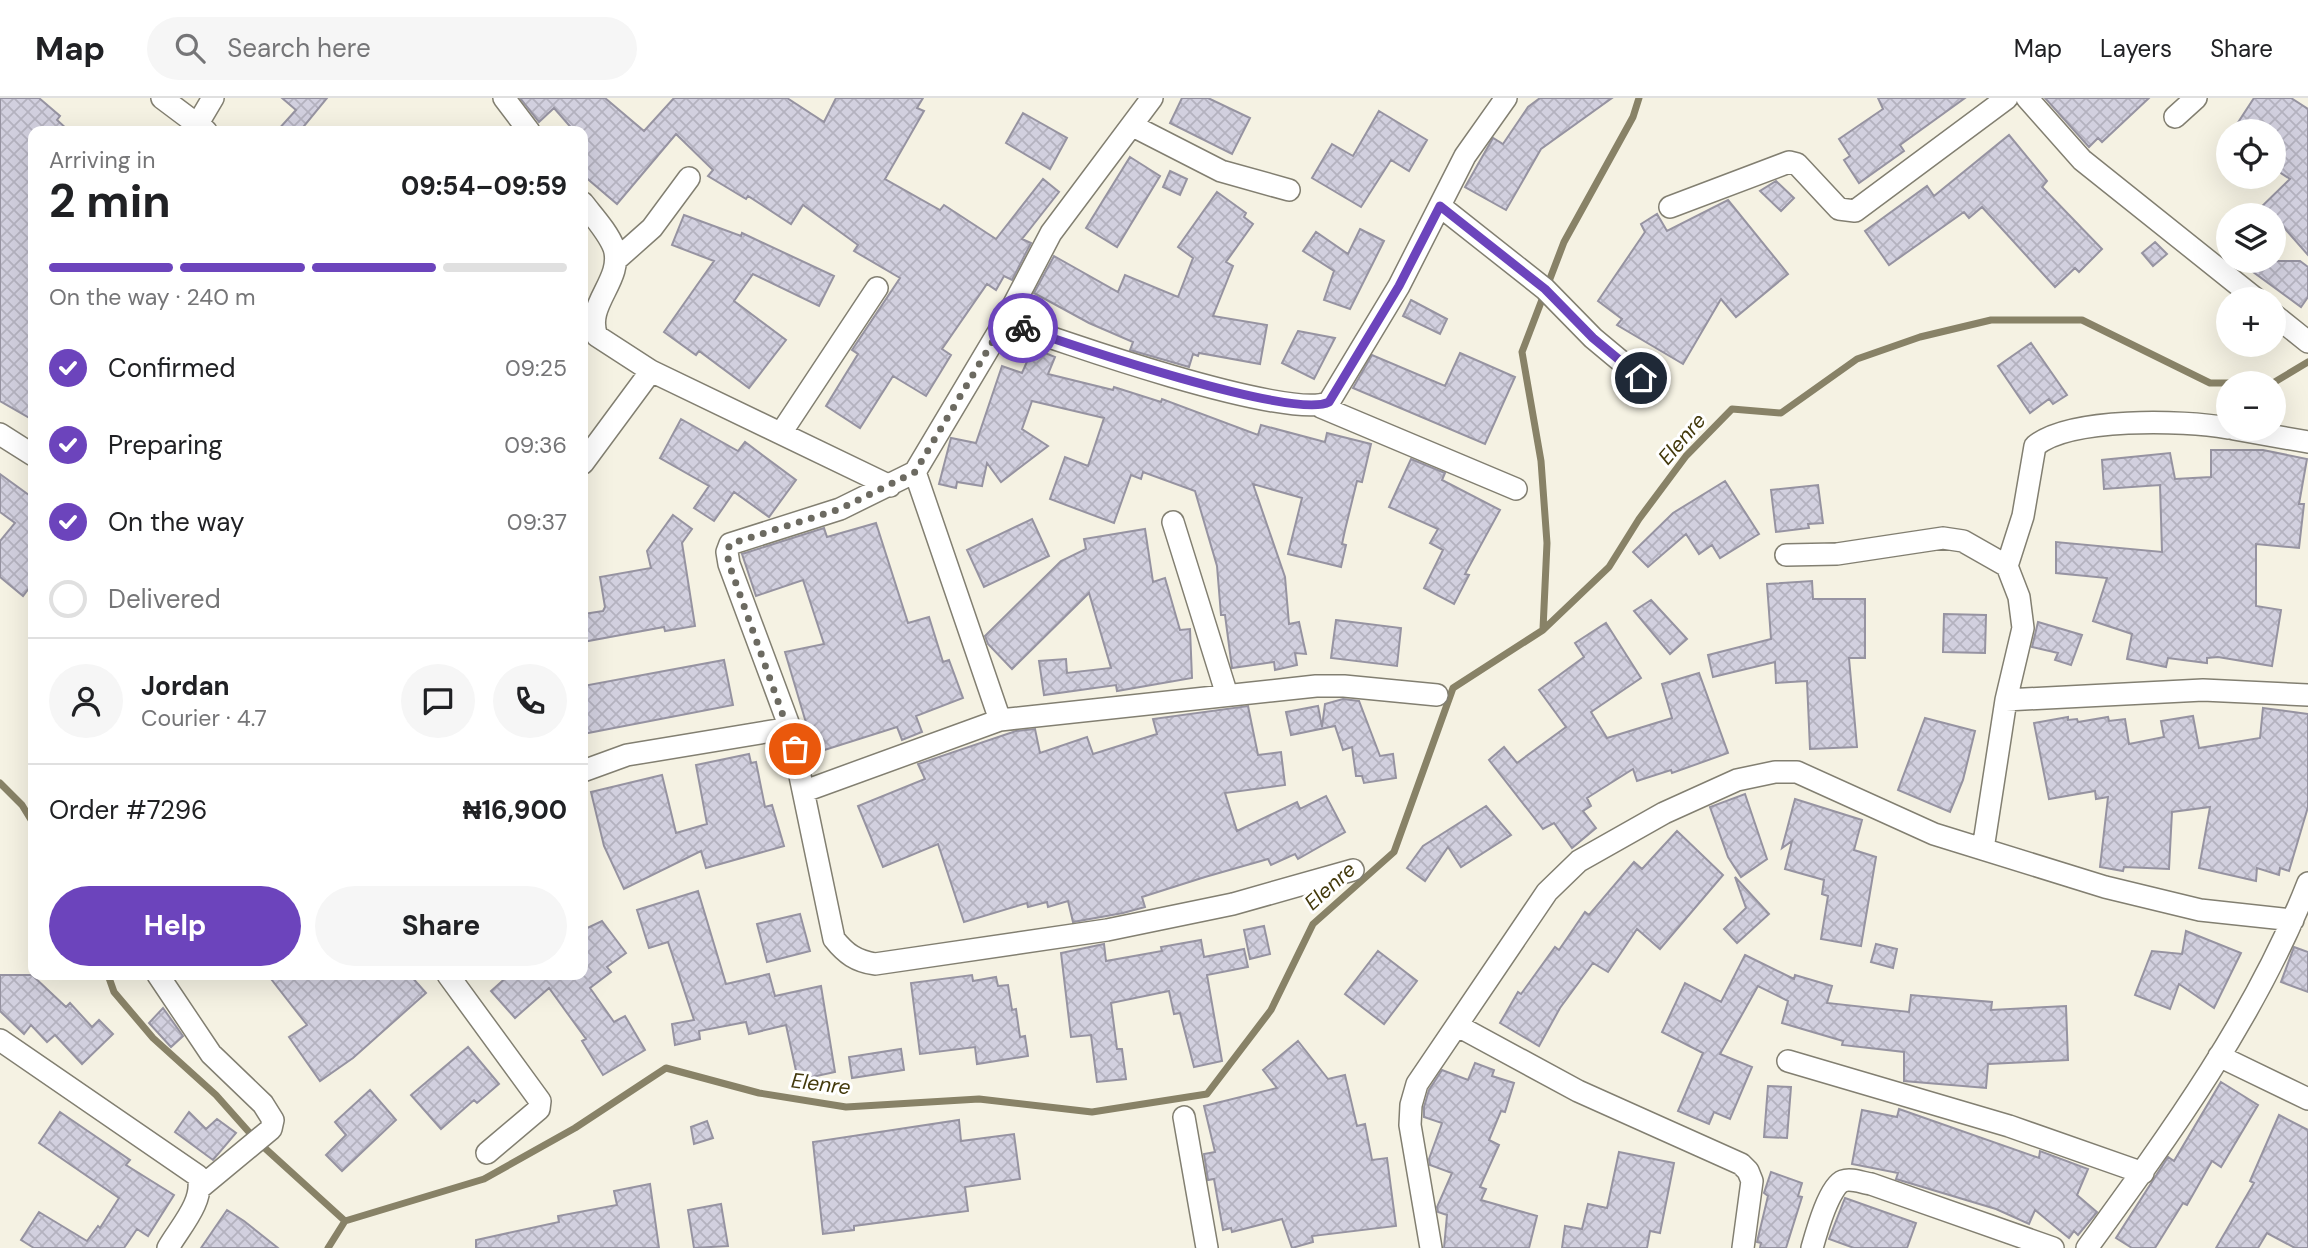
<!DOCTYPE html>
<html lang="en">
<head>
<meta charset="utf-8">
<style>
  body { margin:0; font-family:"DM Sans",sans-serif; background:#f6f6f6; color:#202124; height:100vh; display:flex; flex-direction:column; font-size:26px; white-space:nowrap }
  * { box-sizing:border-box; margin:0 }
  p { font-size:23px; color:#757577 }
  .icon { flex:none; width:38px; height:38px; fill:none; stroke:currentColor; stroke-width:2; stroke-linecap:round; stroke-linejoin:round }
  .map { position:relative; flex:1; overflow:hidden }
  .drawer { position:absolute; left:28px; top:28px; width:560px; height:854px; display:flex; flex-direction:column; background:#fff; border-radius:14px; box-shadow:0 7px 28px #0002 }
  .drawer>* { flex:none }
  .buttons { position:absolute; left:2216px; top:21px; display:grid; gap:14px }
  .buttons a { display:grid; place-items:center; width:70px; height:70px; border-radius:50%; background:#fff; box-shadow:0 7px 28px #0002; font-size:35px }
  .pin { position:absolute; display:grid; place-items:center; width:60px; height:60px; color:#fff; margin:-30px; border:4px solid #fff; border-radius:50%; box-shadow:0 2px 7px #0007 }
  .courier { position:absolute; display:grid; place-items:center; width:70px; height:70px; margin:-35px; border:5px solid #6c44bc; border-radius:50%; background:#fff; color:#222; box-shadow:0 2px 9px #0007 }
  .overview em { font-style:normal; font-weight:700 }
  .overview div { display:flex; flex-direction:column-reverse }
  .overview { display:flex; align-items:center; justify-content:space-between; height:119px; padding:0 21px }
  h1 { font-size:46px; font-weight:700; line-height:52px }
  .bar { display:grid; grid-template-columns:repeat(4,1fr); gap:10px 7px; align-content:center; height:84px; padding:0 21px }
  .bar i { height:9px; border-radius:5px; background:#e0e0e0 }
  .bar .current { background:#6c44bc }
  .bar p { grid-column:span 4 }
  .line { display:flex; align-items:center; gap:18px; padding:0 21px; border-top:2px solid #e0e0e0 }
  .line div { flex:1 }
  .round { display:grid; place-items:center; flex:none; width:74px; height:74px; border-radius:37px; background:#f6f6f6 }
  ol { padding:0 21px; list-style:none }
  li { display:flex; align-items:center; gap:21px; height:77px }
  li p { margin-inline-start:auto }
  li .icon { padding:7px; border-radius:50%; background:#6c44bc; color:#fff; stroke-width:4 }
  li:last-child { color:#757577 }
  li i { width:38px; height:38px; border:4px solid #e0e0e0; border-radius:50% }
  .cta { display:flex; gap:14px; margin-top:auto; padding:14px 21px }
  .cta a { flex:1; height:80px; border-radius:42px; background:#6c44bc; color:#fff; font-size:28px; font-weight:700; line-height:80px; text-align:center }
  .cta a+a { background:#f6f6f6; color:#202124 }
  header { display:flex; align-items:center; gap:42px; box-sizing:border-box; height:98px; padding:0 35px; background:#fff; border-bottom:2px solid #e0e0e0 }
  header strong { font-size:33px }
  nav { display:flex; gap:38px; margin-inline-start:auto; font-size:24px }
  .search { width:490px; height:63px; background:#f6f6f6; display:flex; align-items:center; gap:18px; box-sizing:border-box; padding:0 24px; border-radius:38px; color:#757577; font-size:26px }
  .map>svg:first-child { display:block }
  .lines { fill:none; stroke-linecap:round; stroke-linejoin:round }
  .stream { stroke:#888267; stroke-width:7 }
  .building { fill:url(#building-cross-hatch); stroke:#9693a1; stroke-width:2 }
  .minor-casing { stroke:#827f71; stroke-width:24 }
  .minor { stroke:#fff; stroke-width:21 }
  .done { stroke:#6c6a61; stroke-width:7; stroke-dasharray:0 12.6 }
  .route { stroke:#6c44bc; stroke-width:9 }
  .labels { text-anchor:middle; stroke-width:6; stroke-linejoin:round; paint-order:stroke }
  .water-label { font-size:21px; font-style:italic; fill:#43390b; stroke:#fff }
</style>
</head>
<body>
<header>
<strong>Map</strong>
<div class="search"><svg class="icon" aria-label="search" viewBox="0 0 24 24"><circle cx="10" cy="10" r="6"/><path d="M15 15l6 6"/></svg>Search here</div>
<nav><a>Map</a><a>Layers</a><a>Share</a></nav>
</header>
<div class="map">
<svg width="2308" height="1150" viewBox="0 0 2308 1150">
  <defs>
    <pattern id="building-cross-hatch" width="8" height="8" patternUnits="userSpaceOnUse" patternTransform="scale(1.75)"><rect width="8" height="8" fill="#d2d0df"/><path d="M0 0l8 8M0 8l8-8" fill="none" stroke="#b4b2bf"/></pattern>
  </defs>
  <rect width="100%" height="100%" fill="#f5f2e3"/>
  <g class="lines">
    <!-- stream -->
    <path class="stream" d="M2273,285L2308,264
      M1543,531L1547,445L1541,363L1522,254L1564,144L1633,19L1639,0
      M0,685L22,707L33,725
      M108,877L114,894L153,940L216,997L256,1042L345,1123
      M328,1150L345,1123L484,1081L575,1030L666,970L759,995L846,1009L979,1001L1092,1014L1207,996L1271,912L1313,826L1394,754L1453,590L1543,532L1609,469L1639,421L1686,358L1732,311L1781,315L1857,261L1920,239L1991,222H2082L2210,285H2228"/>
  </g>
  <!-- building -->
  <path class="building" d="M0,0H39L60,18L57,22L69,33H33V322L0,303Z
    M282,0H327L300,33H277L296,12Z
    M520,0H605L644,33L674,0H787L824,24L836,0H923L917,10L924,13L885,81L940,112L944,107L996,141L1043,81L1059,94L1022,141L1031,145L1012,182L1004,178L996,192L987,186L942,251L951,257L926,298L893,278L860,330L826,308L858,256L852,252L900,180L854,153L858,147L803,107L791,126L748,98L746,101L708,78L713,72L676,36L617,106L583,77V33H574L554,10L539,24Z
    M1182,0H1208L1250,20L1232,56L1170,25Z
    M1540,0H1612L1541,51L1506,112L1465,89L1493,40L1503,46L1528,9Z
    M1878,0H1965L1900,47L1904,53L1859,85L1844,62L1850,58L1839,41L1883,11Z
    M2045,0H2149L2102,44L2098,40L2089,49Z
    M2254,0H2291L2308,11V157L2273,117H2253L2290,81L2273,70V33H2247L2237,26Z
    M1379,13L1427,42L1409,73L1391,62L1361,109L1312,80L1332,46L1353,58Z
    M1023,15L1067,40L1050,71L1006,45Z
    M2009,37L2047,83L2042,89L2102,151L2079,174L2075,170L2055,189L1982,109L1969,120L1964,114L1889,167L1865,133L1927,88L1934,98Z
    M1130,59L1160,78L1117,149L1086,130Z
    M1170,73L1187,81L1180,97L1163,89Z
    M1776,83L1794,100L1781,113L1760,93Z
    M1217,94L1246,115L1244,119L1253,126L1226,164L1233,168L1213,218L1267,227L1260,266L1199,255L1198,258L1193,256L1189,269L1130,252L1133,244L1089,225L1034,195L1054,158L1118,194L1125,177L1178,199L1193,160L1178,149Z
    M1728,102L1788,176L1736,219L1721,201L1683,266L1617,227L1622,221L1598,203L1645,134L1641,126L1657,116L1667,133Z
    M684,117L741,138L742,135L834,178L819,208L753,176L734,203L786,242L749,290L699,253L696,257L664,234L714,163L672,147Z
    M1360,131L1384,143L1350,211L1324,202L1334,173L1303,153L1316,134L1348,156Z
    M2155,144L2167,156L2153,168L2142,155Z
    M2238,163H2300L2308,169V199L2301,209Z
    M1411,202L1447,221L1440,236L1403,218Z
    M1298,233L1335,240L1314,281L1282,265Z
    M2031,245L2067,297L2053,306L2049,301L2030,315L1998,268Z
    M1033,250L1055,259L1048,276L1113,292L1114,289L1161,304L1162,301L1258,337L1261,327L1325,344L1327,335L1371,346L1362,384L1357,383L1345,432L1342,446L1346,447L1341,469L1288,456L1302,400L1253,386L1285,479L1289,526L1299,524L1306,556L1295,555L1297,567L1275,572L1274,564L1232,570L1225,517H1221L1217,468L1195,393L1143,374L1141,381L1131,377L1114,425L1050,401L1065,359L1088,368L1104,320L1032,303L1022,331L1048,348L1001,384L987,365L982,388L957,384L956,390L939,386L951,340L976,345L1002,268L1022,275Z
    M1460,255L1515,279L1485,346L1353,290L1372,257L1445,288Z
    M681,321L738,353L745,344L796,382L769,419L734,394L714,423L694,410L709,388L660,360Z
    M2211,352H2263L2307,361L2299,406H2304L2299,450L2256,446V508L2281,512L2272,568L2218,559L2207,560V565L2168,560L2166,569L2127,561L2132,536L2093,523L2107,480L2056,475V444L2162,454L2160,387L2104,391L2102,362L2170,355L2175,381L2211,379Z
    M1411,361L1445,375L1442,382L1500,412L1465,476L1469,477L1454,506L1424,490L1443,452L1430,445L1438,431L1389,409Z
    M0,376L33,400V485L23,498L0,479V443L15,425L0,414Z
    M1725,383L1759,436L1720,460L1712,447L1699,456L1686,436L1648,469L1633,454L1673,415Z
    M1818,387L1823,425L1808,426L1809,430L1776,434L1771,392Z
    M673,417L692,431L682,445L695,528L665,533L664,529L583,544V516L603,513L605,509L600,479L651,470L647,453Z
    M1032,421L1049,458L984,489L967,452Z
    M876,425L908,525L929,519L943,564L949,562L963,600L916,618L922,634L902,642L897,629L815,655L785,554L824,546L803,482L756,498L742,456L824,430L827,439Z
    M1145,431L1153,484L1165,480L1180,532L1190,531L1192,580L1117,593L1116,587L1044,597L1039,563L1066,561L1067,575L1111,570L1089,495L1012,571L988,546L985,538L1061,463L1086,451L1084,441Z
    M1812,483L1813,501H1865V560H1849L1857,649L1810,651L1807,583L1776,585L1775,564L1713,579L1708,557L1771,541L1767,486Z
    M1651,502L1687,541L1670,556L1634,513Z
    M1944,516L1986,517L1985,555L1943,554Z
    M1336,522L1401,530L1397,568L1331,560Z
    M2038,524L2082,537L2071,567L2055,562L2058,555L2032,549Z
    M1606,525L1641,580L1591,614L1607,640L1672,620L1662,586L1699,575L1728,655L1672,675L1671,672L1637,683L1633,671L1587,700L1591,708L1583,713L1596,730L1572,750L1554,725L1543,731L1489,662L1504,649L1517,665L1566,629L1539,592L1584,559L1575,545Z
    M724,562L733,607L583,636V588Z
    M1343,601L1359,603L1380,658L1393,656L1396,680L1364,685L1362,678H1356L1352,649L1343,652L1335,628L1291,637L1286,614L1318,608L1322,629L1325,606Z
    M1248,608L1258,657L1281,654L1285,687L1225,695L1237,733L1297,704L1300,711L1326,698L1345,734L1298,761L1295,756L1271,767L1268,761L1205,779L1142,799L1145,809L1123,815L1073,824L1068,803L1048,809L1047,804L1028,809L1027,805L964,824L938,746L883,769L858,708L925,681L918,666L1016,633L1035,631L1040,655L1087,639L1093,656L1157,636L1153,621Z
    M2263,610L2308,616V709L2289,773L2280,770L2279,777L2257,770L2256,783L2199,770L2210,709L2172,714L2169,771L2124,769L2123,773L2100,769L2108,699L2096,701L2095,693L2049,701L2034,625L2068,619V622L2077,621L2078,624L2108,619L2109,623L2125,621L2129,646L2164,639L2161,623L2193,618L2199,650L2260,640Z
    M1925,620L1975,633L1963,682L1950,714L1898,692Z
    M749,656L751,665L756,664L765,709L772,707L784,748L706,770L701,753L624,791L604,748L591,694L662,677L676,735L707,726L696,667Z
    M1745,696L1767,761L1741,779L1728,759L1710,709Z
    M1795,701L1862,722L1854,752L1876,759L1861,848L1821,841L1828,798L1822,796L1824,782L1785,771L1792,743L1782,750Z
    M1486,708L1511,737L1461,769L1448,749L1425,783L1407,770L1423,748Z
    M1677,733L1723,777L1660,851L1637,831L1608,874L1593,865L1560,910L1539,948L1500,925L1518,894L1521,896L1555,849L1559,852L1585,814L1589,817L1634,764L1642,771Z
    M1735,779L1769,816L1737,845L1724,831L1746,810Z
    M698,793L726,886L769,876L775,898L821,888L835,974L798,982L786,927L749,936L746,924L699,933L700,941L675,947L672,926L694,922L668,844L649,850L637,812Z
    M800,816L810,853L767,864L757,826Z
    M602,823L626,855L607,869L611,874L590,890L614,924L625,918L645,952L603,977L582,943L586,941L549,890L515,920L491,893L509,877H583V832Z
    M1264,828L1270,856L1250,861L1244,832Z
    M2186,833L2241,855L2214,910L2179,886L2170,911L2135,897L2152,853L2182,856Z
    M1201,842L1204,859L1244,851L1248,869L1207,877L1222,963L1194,969L1180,915L1174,916L1169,893L1111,905L1117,951H1122L1126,981L1097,984L1091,937L1071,939L1061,855L1104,846L1106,863L1162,853L1161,849Z
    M1876,846L1897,851L1893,870L1871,864Z
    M2294,849L2308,854V894L2281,884Z
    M1378,853L1417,883L1384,926L1345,896Z
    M1745,857L1794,881L1795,877L1832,888L1827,905L1909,914L1911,897L1992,904L1991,912L2066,908L2068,962L1988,966L1986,990L1904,983V954L1842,947L1843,943L1782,925L1788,903L1758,888L1720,956L1752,969L1730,1021L1714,1014L1709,1026L1678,1013L1703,955L1662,934L1685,885L1721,904Z
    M0,877H32L66,909L70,905L92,929L99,922L113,936L82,966L55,937L47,944L31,927L24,936L0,913Z
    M268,877H410L426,895L353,960L320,983L289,939L307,927Z
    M972,877L973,883L996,879L998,888L1008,887L1012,912L1016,911L1020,939L1025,938L1028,958L977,966L975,949L920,956L911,885Z
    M163,910L183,938L171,949L149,925Z
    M1298,943L1328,981L1345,977L1357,1028L1365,1026L1372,1062L1387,1060L1396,1128L1312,1138L1313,1144L1292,1150L1282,1121L1232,1134L1231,1130L1223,1132L1214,1081L1208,1082L1204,1056L1215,1054L1204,1008L1277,990L1263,972Z
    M468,949L499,986L477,1005L474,1002L441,1031L411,997Z
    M901,951L904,972L852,980L849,959Z
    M1475,965L1494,972L1492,978L1514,985L1505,1014L1501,1013L1489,1042L1499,1047L1480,1089L1486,1091L1481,1102L1537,1118L1529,1150H1444L1447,1117L1438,1114L1437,1109L1452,1075L1430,1067L1429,1061L1442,1025L1424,1019V1009L1429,992L1442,972L1468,982Z
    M2221,984L2258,1007L2221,1069L2212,1063L2187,1107L2183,1105L2155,1150H2132L2116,1140L2168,1059L2174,1063Z
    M1768,988L1791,989L1787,1040L1764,1039Z
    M370,992L396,1022L342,1073L326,1057L346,1037L335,1024Z
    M1899,1011L2039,1060L2040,1053L2088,1071L2077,1097L2097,1114L2078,1137L2074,1133L2069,1140L2035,1112L2029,1126L1996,1111L1896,1081L1898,1075L1852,1066L1862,1012L1897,1019Z
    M60,1014L130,1062L126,1067L174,1097L148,1138L137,1131L124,1150H34L21,1142L39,1114L87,1143L98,1128L100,1130L119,1100L39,1045Z
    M189,1014L206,1031L217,1021L236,1035L213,1062L175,1034Z
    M2279,1017L2308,1032V1150H2295L2267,1135L2258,1150H2216L2254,1085L2250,1083Z
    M959,1022L961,1043L1014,1036L1020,1081L965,1089L968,1113L854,1128V1132L823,1136L813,1044Z
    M707,1023L713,1040L694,1046L691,1029Z
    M1619,1054L1674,1065L1660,1135L1650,1133L1647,1150H1562L1565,1128L1582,1131L1588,1106L1607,1110Z
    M1771,1074L1802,1085L1798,1098L1802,1099L1786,1150H1760L1761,1145L1757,1144L1768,1098L1764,1095Z
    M650,1086L659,1150H476V1142L559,1124L558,1118L617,1107L614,1093Z
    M1845,1100L1916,1125L1907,1150H1854L1829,1141Z
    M721,1106L728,1148L694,1150L688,1112Z
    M227,1112L244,1123L278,1150H201Z"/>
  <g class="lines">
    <!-- minor casing -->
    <g class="minor-casing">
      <path id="minor" d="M162,0L206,33
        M504,0L529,33
        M1152,0L1051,135L1005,223L915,374L840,411L730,446L727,454L729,466L790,630L834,841C846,856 856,863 875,866L1107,832L1233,806L1353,772
        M2027,0L2082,62L2256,201
        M2175,19L2196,0
        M197,27L213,0
        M1133,28L1221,73L1289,92
        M583,105C593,118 608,134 614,150C624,182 584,207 597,238L651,273L890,388
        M1440,108L1545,191L1593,240L1641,280
        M1670,109L1789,64L1797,66L1839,111L1855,113L2007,0
        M616,162L652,130L689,80
        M2273,216L2308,244
        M1005,223C1055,242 1291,324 1329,304L1399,188L1465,58L1506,0
        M1321,309L1516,391
        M2234,331L2308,344
        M781,335L877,190
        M0,336L33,357
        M583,365L651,273
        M915,374L1000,622
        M1173,424L1227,597
        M1786,457L1837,456L1943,440L1963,443L2007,468L2019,499L2023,530L2006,602L1983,751
        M2007,468L2023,418L2035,348C2070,319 2183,322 2228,330
        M2006,602L2203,592L2308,597
        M583,673L627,657L790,630
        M805,693L1000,622L1316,588H1344L1437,597
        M158,877L211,956L263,1006L273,1022L271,1031L201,1089
        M448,877L540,1003L539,1011L487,1055
        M1458,928L1578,993L1741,1066L1748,1073L1752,1083L1743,1150
        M0,942L198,1078C205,1103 180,1129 168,1150
        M2219,958L2308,1001
        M1788,963L2009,1028L2143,1075
        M1184,1019L1207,1150
        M1431,1150L1410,1027L1411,1007L1417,986L1547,794L1579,763L1664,715L1737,682L1775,674H1797L1934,736L2105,789L2200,812L2293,822
        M1812,1150C1816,1136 1829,1088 1843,1083C1851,1080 1863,1085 1871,1086L2053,1150
        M2087,1150C2171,1035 2256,918 2308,785"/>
    </g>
    <!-- minor -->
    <use href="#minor" class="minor"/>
  </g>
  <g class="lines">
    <!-- done -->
    <path class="done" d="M795,651L729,466L727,454L730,446L840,411L915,374L1005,223L1023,230"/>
    <!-- route -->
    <path class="route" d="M1023,230C1070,247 1294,322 1329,304L1399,188L1440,108L1545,191L1593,240L1641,280"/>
  </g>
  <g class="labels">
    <!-- water labels -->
    <g class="water-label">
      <text transform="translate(1682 341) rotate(-49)" y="7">Elenre</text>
      <text transform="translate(1330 788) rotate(-42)" y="7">Elenre</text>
      <text transform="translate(821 986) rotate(7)" y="7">Elenre</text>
    </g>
  </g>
</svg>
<div class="buttons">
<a><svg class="icon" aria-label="locate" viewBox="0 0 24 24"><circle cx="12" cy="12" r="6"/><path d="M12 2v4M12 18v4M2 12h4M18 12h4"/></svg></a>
<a><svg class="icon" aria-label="layers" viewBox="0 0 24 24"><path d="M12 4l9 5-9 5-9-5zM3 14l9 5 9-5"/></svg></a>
<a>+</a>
<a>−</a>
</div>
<div class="pin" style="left:795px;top:651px;background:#ea580c"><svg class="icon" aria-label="bag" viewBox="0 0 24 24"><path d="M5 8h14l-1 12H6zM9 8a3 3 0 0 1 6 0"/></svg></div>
<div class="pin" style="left:1641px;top:280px;background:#1f2937"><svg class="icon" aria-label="home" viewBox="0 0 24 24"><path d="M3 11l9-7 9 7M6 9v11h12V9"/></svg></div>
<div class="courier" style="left:1023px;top:230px"><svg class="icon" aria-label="bike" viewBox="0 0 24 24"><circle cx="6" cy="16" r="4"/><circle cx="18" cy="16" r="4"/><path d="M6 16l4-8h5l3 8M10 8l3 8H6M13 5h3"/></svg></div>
<section class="drawer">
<div class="overview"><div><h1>2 min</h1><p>Arriving in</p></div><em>09:54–09:59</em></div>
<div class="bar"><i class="current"></i><i class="current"></i><i class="current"></i><i></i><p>On the way · 240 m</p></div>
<ol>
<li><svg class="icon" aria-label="check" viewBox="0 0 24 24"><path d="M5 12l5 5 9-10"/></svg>Confirmed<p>09:25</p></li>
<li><svg class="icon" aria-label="check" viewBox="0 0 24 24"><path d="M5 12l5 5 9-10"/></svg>Preparing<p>09:36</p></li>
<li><svg class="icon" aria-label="check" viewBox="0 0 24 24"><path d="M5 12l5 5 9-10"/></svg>On the way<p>09:37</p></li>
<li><i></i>Delivered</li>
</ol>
<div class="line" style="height:126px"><a class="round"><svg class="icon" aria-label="person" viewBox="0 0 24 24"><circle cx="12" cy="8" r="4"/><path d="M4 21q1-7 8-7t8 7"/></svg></a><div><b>Jordan</b><p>Courier · 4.7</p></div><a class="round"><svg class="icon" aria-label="chat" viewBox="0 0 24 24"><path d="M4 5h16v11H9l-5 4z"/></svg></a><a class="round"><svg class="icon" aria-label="phone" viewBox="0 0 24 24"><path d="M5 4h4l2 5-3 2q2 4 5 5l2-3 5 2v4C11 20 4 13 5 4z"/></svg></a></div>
<div class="line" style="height:91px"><div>Order #7296</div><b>₦16,900</b></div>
<div class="cta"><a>Help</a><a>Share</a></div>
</section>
</div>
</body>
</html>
